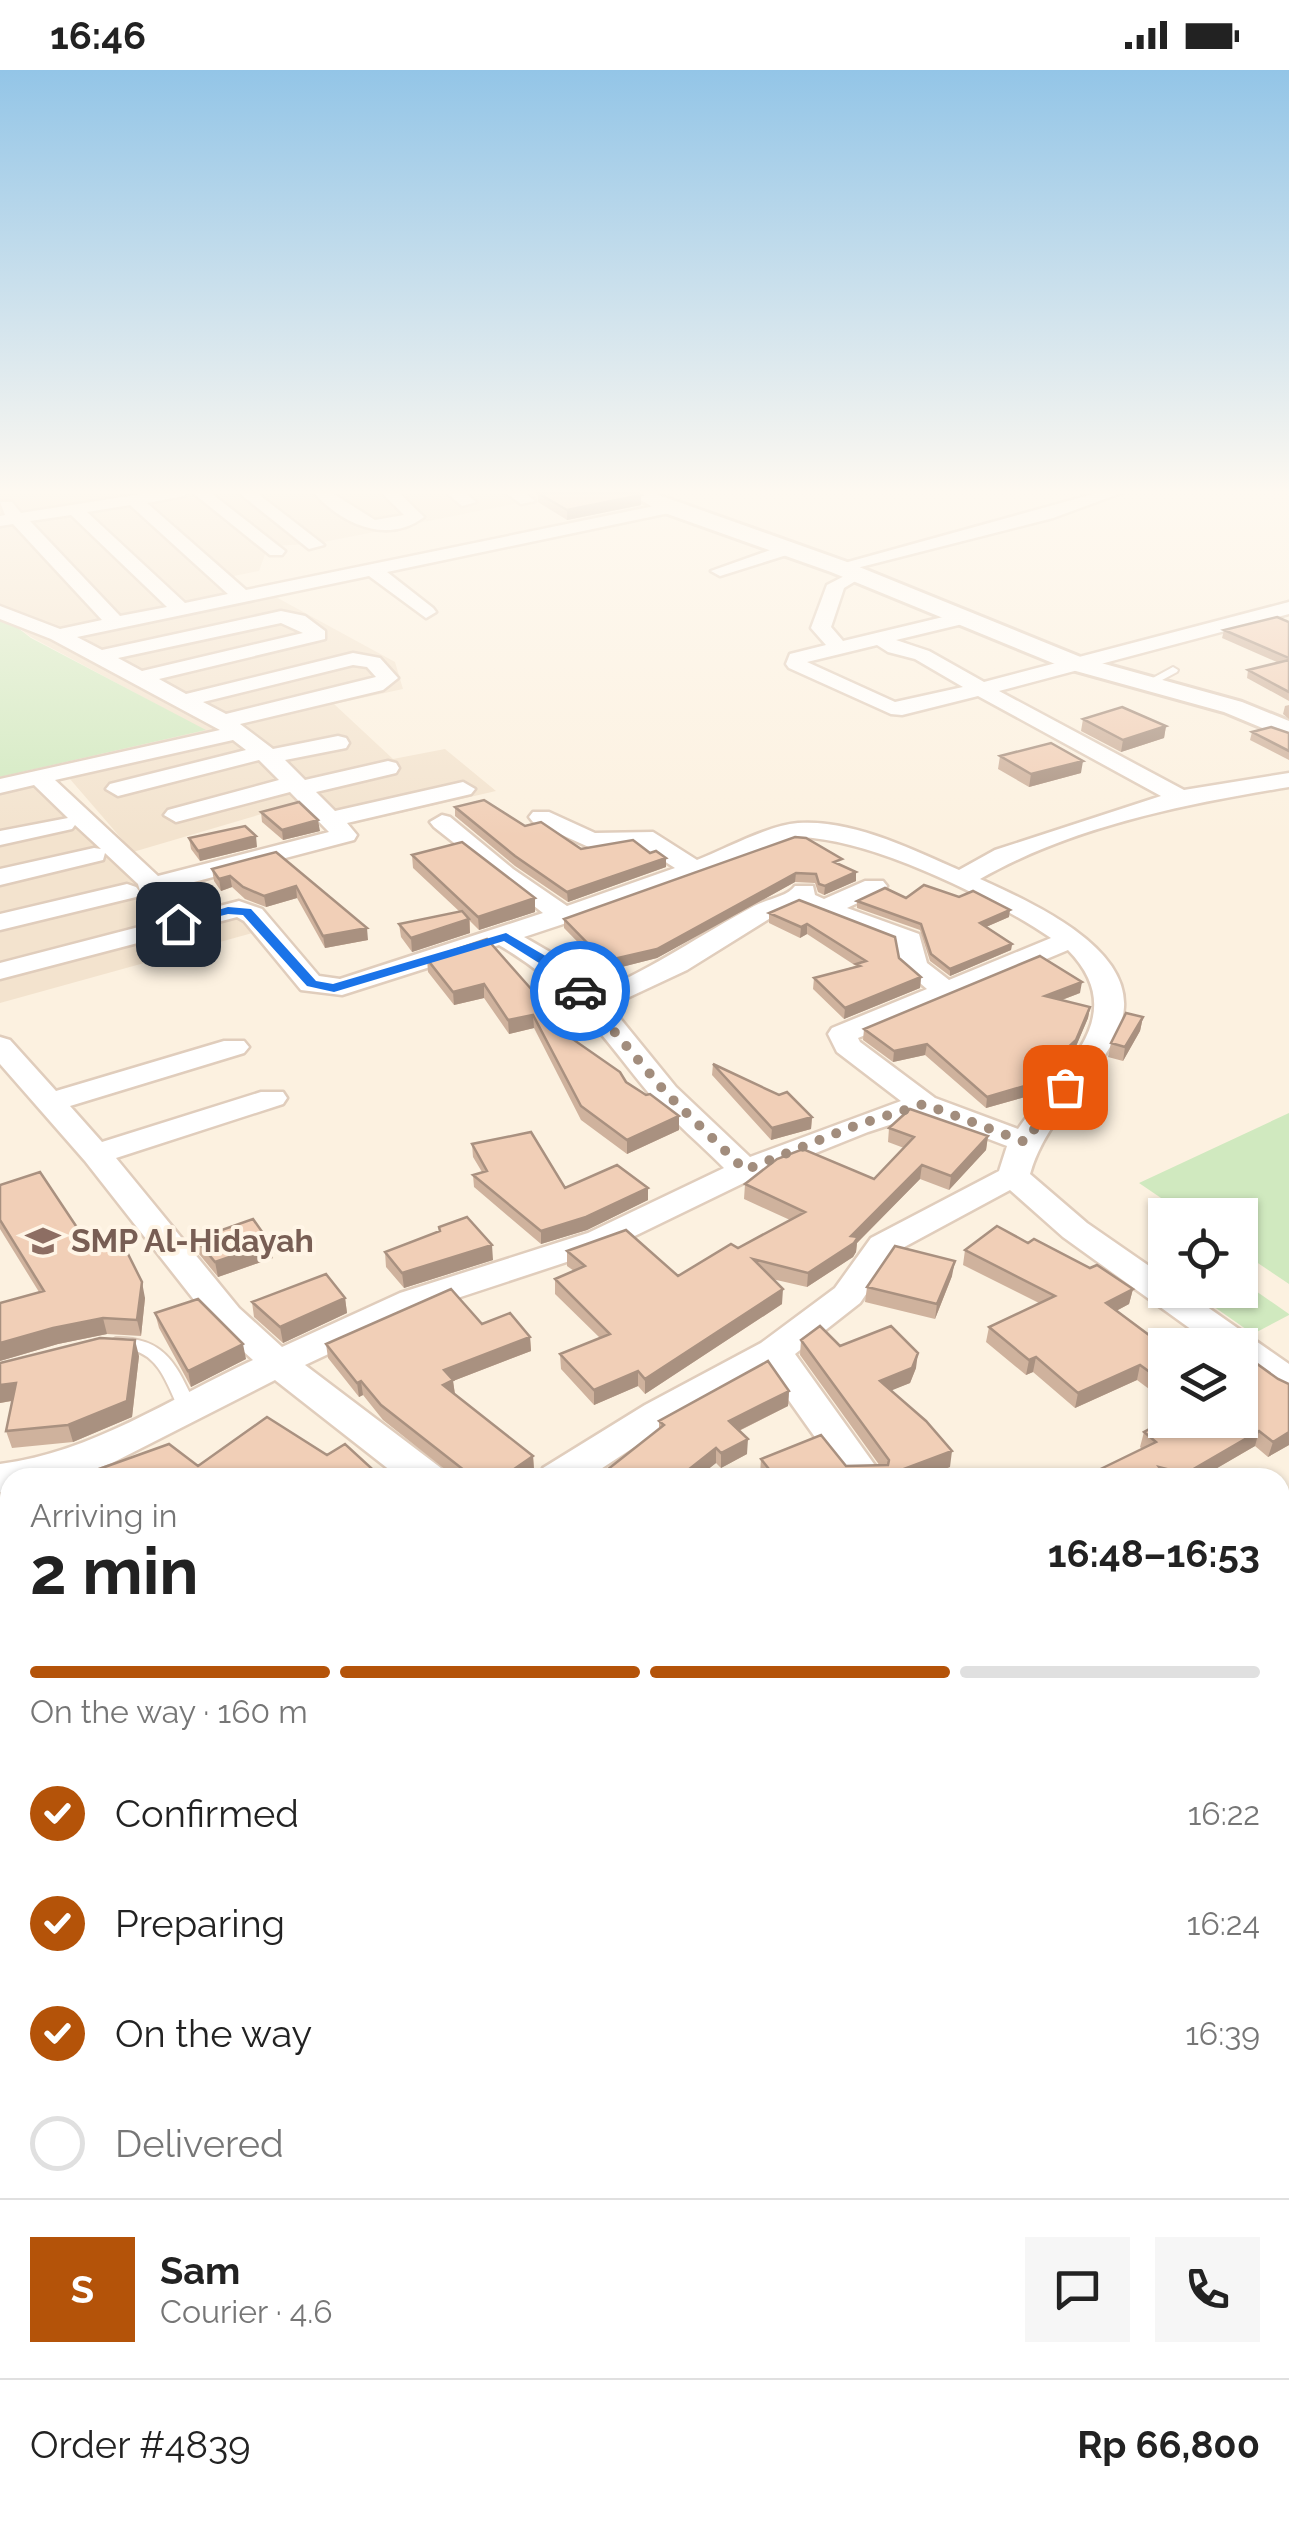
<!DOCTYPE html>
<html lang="en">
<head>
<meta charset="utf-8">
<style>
  body { margin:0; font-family:Raleway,sans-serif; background:#f6f6f6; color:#222; height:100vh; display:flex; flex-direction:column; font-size:38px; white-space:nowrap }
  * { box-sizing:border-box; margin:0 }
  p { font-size:32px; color:#767676 }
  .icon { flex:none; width:55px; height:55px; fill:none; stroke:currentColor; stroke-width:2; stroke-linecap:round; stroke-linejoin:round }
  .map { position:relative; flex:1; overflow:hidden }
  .sheet { position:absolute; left:0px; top:1398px; width:1290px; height:1062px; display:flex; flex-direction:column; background:#fff; border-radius:30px 30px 0 0; box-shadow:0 2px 8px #0004 }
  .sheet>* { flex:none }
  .tools { position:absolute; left:1148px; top:1128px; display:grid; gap:20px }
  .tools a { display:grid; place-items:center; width:110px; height:110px; border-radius:0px; background:#fff; box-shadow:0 2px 8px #0004; font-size:50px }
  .pin { position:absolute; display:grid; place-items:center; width:85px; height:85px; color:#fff; margin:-42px; border-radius:20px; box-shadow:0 5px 15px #0006 }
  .courier { position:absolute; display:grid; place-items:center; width:100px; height:100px; margin:-50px; border:8px solid #1a73e8; border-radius:50%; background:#fff; color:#222; box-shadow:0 2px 12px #0007 }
  .overview em { font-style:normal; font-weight:700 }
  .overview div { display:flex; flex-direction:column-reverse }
  .overview { display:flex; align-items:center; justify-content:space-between; height:170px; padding:0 30px }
  h1 { font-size:65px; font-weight:700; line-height:75px }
  .bar { display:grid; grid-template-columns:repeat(4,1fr); gap:15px 10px; align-content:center; height:120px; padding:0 30px }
  .bar i { height:12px; border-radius:8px; background:#e0e0e0 }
  .bar .selected { background:#b45309 }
  .bar p { grid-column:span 4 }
  .line { display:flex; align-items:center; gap:25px; padding:0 30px; border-top:2px solid #e0e0e0 }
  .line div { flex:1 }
  .round { display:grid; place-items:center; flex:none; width:105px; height:105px; border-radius:0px; background:#f6f6f6 }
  ol { padding:0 30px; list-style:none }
  li { display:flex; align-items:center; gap:30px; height:110px }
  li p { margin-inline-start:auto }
  li .icon { padding:10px; border-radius:50%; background:#b45309; color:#fff; stroke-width:4 }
  li:last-child { color:#767676 }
  li i { width:55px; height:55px; border:5px solid #e0e0e0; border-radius:50% }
  .status { display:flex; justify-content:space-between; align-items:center; height:70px; padding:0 50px; background:#fff; direction:ltr }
  .status svg { height:28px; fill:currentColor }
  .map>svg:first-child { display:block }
  .residential { fill:#f3e3ce }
  .green { fill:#d0e9bf }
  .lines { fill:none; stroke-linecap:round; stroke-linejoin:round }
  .service-casing { stroke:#e0cdbc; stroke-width:4 }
  .minor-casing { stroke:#e0cdbc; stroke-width:5 }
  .tertiary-casing { stroke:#e0cdbc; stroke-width:6 }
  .service { fill:#fff; fill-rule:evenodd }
  .minor { fill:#fff; fill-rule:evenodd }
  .tertiary { fill:#fff; fill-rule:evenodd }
  .wall { fill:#cfb29d }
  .shaded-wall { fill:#a99180 }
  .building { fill:#f1cfb7; stroke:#a99180; stroke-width:2.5 }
  .route { fill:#1a73e8 }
  .done { stroke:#a28d7d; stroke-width:10; stroke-dasharray:0 18 }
  .labels { text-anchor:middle; stroke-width:8; stroke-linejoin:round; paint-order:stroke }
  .education-label { font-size:32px; font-weight:bold; fill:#785e54; stroke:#fff5e6; text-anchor:start }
</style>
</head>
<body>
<div class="status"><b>16:46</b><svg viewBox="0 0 49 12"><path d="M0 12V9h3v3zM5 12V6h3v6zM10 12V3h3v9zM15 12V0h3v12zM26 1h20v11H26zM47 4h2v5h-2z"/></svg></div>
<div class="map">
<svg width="1289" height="2458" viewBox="0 0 1289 2458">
  <rect width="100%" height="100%" fill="#fcf1e0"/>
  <!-- residential -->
  <path class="residential" d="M0,423H568L314,474L268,476L259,501L234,506L245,520L274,526L395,592L403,619L334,634L393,689L445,679L496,721L348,755L319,727L133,782L57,694L204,660L31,567L0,544Z
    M49,710L159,833L189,845L234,836L263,860L0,933V715Z"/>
  <!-- green -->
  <path class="green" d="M0,544L31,568L206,660L0,707Z
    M1289,1043V1214L1240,1181V1145H1186L1139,1113Z
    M1240,1210L1289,1244V1245L1253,1264L1190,1220H1240Z"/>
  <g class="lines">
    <!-- service casing -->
    <g class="service-casing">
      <path id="service" d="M1173,597L1178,600L1177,602L1149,617L1140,615Z
        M116,1268C166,1267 177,1296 196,1336L194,1341H180C169,1320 161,1288 135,1281C127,1279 118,1280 110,1278L107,1274Z"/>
    </g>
    <!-- minor casing -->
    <g class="minor-casing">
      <path id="minor" d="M148,423H186L184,426L147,433L246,520L669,433L677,438L669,443L387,502L433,538L436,542L426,548L369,506L77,567L102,580L281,541L305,546L325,561V569L159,609L186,624L353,583L380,588L398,608L383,620L240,654L273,679L338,666L346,668L349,673L346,678L285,690L305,710L388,691L396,693L399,698L396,703L316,722L335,741L463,712L475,719L471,724L347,753L357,765L354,770L171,818L180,828L167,836L140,821L138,814L105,783L103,790L0,815V799L94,778L101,779L75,755L72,759L0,775V761L68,748L34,715L0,723V709L220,660L51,569L0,549V536L60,559L102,550L13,454L0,456V446L5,445L0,432H12L21,443ZM130,435L228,524L185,533L87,442ZM71,445L167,537L120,546L30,451ZM281,553L303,563L142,601L118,588ZM353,595L367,597L376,607L226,644L203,632ZM233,670L246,680L110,714L106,719L118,726L259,690L279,710L168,740L164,745L176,752L290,722L329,762L158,806L55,710Z
        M193,423H211L285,481L282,485H270Z
        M239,423H257L324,475L309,479Z
        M314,423H332L375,450L404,445L382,423H399L424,447C387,475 342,454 314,423Z
        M447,423H465L476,432L462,436Z
        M506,423H525L535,431L521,434Z
        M1097,423H1121L1053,448L845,501H833L830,497Z
        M787,474L793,475V483L720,506L711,501Z
        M858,499L867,504L844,518L831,557L843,571L964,542L971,544V552L896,570L929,581L984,612L1289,532V544L999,621L1184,720L1289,703V717C1185,734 1073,756 980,809C1026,830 1128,874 1124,937C1123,959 1108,982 1095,999C1070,1034 1042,1062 1030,1104L1087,1153L1165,1207V1220H1183L1289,1294V1325L1276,1321L1240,1295V1275H1213L1063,1167L1010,1120L895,1182L860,1233L795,1284L884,1408H844L768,1301L671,1353L587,1408H538L543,1398L645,1335L761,1273L835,1218L871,1168L999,1101L1007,1076L923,1044L868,1062L756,1107L612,1177L424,1239L305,1295L441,1398L446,1408H400L275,1310L112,1393L69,1408H10V1421L0,1422V1394C93,1382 169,1329 253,1290L213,1254L85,1091L0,994V967L10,970L56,1021L224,971H244L249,977L244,983L70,1036L102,1072L261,1022H283L287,1028L283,1034L116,1088L239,1238L282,1277L400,1223L588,1163L724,1098C700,1074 674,1052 652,1027C598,962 575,920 499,875L342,925L301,920L244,851L237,847L0,909V893L239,831L262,839L319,906L340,909L543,843L434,757L430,752L442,745L450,747L513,799L567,836L675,798L639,775L591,778L533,752L529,747L533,742H549L595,763L653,762L697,790C725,779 769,755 798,753C851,749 912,779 959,800L995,780L1161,726L978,626L902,645L891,644L789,598L786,594L790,584L826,575L811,558L827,515ZM877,575L888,582L915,589L963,617L895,632L807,592ZM799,767C872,769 990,827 1051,868L949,910L927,893L919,864L847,838L883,821L887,816L883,811H865L824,829L815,825L813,816H795C787,827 767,829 754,836C700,865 656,897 597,922L562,889L524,867L654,824ZM798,836L897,875L900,896L927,919L832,958L828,964L837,982L901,1031L750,1087L676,1017L610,936L687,900L772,847ZM1068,880C1135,948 1057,1002 1018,1059L935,1028L860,972L858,968Z
        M127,814L136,817L140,822L136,827L0,860V844Z
        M0,1592L10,1596V1636L0,1632Z
        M1289,1671V1711L1280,1714V1674Z
        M10,1763V1805L0,1808V1766Z
        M1289,1846V1897L1280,1900V1850Z
        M926,2450H990L986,2458H922Z"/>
    </g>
    <!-- tertiary casing -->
    <g class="tertiary-casing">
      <path id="tertiary" d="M628,423H653L847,492L1083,588L1242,632L1289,651V669L1224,642L1065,598L831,502L662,442Z"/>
    </g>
    <!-- service -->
    <use href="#service" class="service"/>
    <!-- minor -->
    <use href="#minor" class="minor"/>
    <!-- tertiary -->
    <use href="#tertiary" class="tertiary"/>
  </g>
  <!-- wall -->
  <path class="wall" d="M538,423L641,435L567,450L538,432Z
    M1289,552V631L1247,608L1248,600L1279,593L1222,568L1224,560Z
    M1289,635V649L1283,644L1285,636Z
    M1083,649L1166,656L1164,668L1121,682L1081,661Z
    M1252,662L1289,663V690L1250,670Z
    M1000,686L1081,703L1029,717L998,699Z
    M455,737L525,756L581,779L666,797L568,832L515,796L455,746Z
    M261,742L320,761L283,770L262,752Z
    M795,767L842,796L856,802V811L824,825L818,822L815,813L795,812L657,888L606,901L564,858V849Z
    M189,768L257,777L200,791L191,779Z
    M276,782L368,870L325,878L297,828L266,837L245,829L232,817L221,821L214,811L212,799Z
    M412,785L535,842L479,860L470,851V863L412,882L401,867L399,854L460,842L413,798Z
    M906,828L1009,847L986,857L1012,874L1011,880L950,906L930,891L920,860L857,838V831Z
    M799,830L899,888L921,907L920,918L844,949L813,919L814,908L856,896L807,864L800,868L769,853V843Z
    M427,889L532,920L585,950L574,952L567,965L626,1012L679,1060L627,1084L581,1050L534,958L509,964L484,928L454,935L428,902Z
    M1080,923L1062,930L1090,937L1088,948L1074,981L1047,1006L1046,1018L1043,1022L986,1038L925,985L893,992L863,970L864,959Z
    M1143,947L1140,961L1123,991L1108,987L1111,973Z
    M713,994L812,1047L811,1059L771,1070L712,1005Z
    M889,1058L988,1066L986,1080L949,1120L920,1109L857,1173L856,1182L853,1187L807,1217L772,1209L782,1234L645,1324L638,1316L594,1335L561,1299L560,1284L600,1268L555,1224V1209L574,1201L567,1196V1181L678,1206L738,1178L790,1150L744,1129L745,1114L874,1109L904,1078L888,1072Z
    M472,1074L565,1118H648V1130L587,1160L541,1174L474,1117L473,1105L482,1102L473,1087Z
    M0,1115L92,1180L145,1228L141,1266L107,1264L58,1274L0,1291V1233L39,1222L0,1159Z
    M439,1157L493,1190L404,1218L386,1197L385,1182L439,1161Z
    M196,1169L273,1188L218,1207L199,1184Z
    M1028,1173L1090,1198L1133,1219L1129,1234L1116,1241L1165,1277V1331L1137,1310L1075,1338L1033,1302L1026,1305L986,1272L989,1257L1039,1233L963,1195L965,1180Z
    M952,1206L935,1249L865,1232L867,1217Z
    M345,1228L347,1243L283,1273L254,1247L252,1232Z
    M155,1243L246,1289L191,1317L159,1258Z
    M482,1254L530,1267L531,1281L453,1311L455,1324L533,1386L534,1400L523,1408H456L383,1350L363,1325L359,1327L328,1288L326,1274Z
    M801,1270L840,1276L916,1298L910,1313L891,1320L950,1397L920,1408H763L760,1404L761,1389L846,1396H880L800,1285Z
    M1242,1283L1278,1309L1289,1314V1375L1268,1387L1255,1376L1200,1408H1082L1142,1379L1140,1377L1144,1362L1240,1350Z
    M139,1286L132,1347L73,1372L12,1378L6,1361L12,1331L0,1333V1293Z
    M789,1321L788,1336L739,1361L747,1384L721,1398L716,1393L697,1408H598L659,1360V1351Z
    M1280,1531L1289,1541V1627L1280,1617Z"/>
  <!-- shaded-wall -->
  <path class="shaded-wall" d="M641,425V435L567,450V440Z
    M1166,656L1164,668L1121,682L1123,670Z
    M1083,691L1081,703L1029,717L1031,704Z
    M318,750L320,761L283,770L282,760Z
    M256,766L257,777L200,791L198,781Z
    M666,788V797L568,832L567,822Z
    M856,802V811L824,825L825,816Z
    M796,803L795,812L657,888L606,901L605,891Z
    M230,806L232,817L221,821L219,809Z
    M296,816L297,828L266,837L264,826Z
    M535,828V842L479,860L478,847Z
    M1010,840L1009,847L979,860L980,853Z
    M469,849L470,863L412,882L411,868Z
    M807,854V864L800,868L801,857Z
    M367,858L368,870L325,878L323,866Z
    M1012,874L1011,880L950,906V899Z
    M921,907L920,918L844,949L845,938Z
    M1082,912L1080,923L1043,937L1045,926Z
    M484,914V928L454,935L453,922Z
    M584,937L585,950L574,952L561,975V961L574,939Z
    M1090,937L1088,948L1074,981L1043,1011L1047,1007L1046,1018L1043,1022L986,1038L987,1027L1042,1002Z
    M533,945L534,958L509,964L508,950Z
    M1143,947L1140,961L1123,991L1125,977Z
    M927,974L925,985L893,992L894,981Z
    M679,1046V1060L627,1084V1070Z
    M812,1047L811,1059L771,1070L772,1058Z
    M988,1066L986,1080L949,1120L951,1106Z
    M922,1095L920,1109L857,1173L856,1182L853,1187L807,1217L808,1203L851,1166Z
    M648,1118V1130L587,1160L541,1174V1161Z
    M270,1173L273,1188L218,1207L215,1192Z
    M492,1175L493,1190L404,1218L402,1203Z
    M955,1191L952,1206L935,1249L937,1234Z
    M142,1212L145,1228L141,1266L137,1250Z
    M783,1219L782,1234L645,1324V1309Z
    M1133,1219L1129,1234L1103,1248L1106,1233Z
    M345,1228L347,1243L283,1273L280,1257Z
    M103,1248L107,1264L58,1274L0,1291V1273L53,1258Z
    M530,1267L531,1281L453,1311L455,1325L443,1315L444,1300Z
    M135,1270L139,1286L132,1347L73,1372L68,1355Z
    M243,1274L246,1289L191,1317L188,1301Z
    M918,1283L916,1298L910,1313L878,1326L880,1311Z
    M1036,1287L1033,1302L1026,1305L1029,1290Z
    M1140,1295L1137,1310L1075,1338L1078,1323Z
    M638,1301V1316L594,1335V1320Z
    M361,1311L363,1325L359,1327L357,1313Z
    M16,1313L21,1329L0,1333V1315Z
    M789,1321L788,1336L728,1366L729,1351Z
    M1259,1361L1255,1376L1200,1408H1178Z
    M1289,1362V1375L1268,1387L1273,1372Z
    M748,1369L747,1384L721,1398V1383Z
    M716,1378V1393L697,1408H678Z
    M952,1381L950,1397L920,1408H880Z
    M533,1386L534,1400L523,1408H501Z
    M10,1740V1758L0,1761V1743Z
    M1289,1808V1820L1280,1825V1813Z
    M10,2071V2089L0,2094V2077Z"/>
  <!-- building -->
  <path class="building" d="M538,423H637L641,425L567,440Z
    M1277,547L1289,552V588L1224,560Z
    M1289,590V622L1248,600Z
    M1122,637L1166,656L1123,670L1083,649Z
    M1271,657L1289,663V681L1252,662Z
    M1051,673L1083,691L1031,704L1000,686Z
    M484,730L525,756L541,752L581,779L633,770L650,783L656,781L666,788L567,822L515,786L455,737Z
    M299,732L318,750L282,760L261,742Z
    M245,756L256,766L198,781L189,768Z
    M795,767L806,768L842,789L834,792L856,802L825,816L819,814L816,804L796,803L657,879L605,891L564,849Z
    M462,772L535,828L478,847L412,785Z
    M276,782L367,858L323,866L296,816L264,826L243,817L230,806L219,809L212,799Z
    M924,815L959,827L973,821L1010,840L980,853L1012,874L950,899L931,884L921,854L857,831L885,818L906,828Z
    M799,830L895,867L899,888L921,907L845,938L814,908L860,896L856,894L866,891L807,854L801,857L769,843Z
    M462,841L469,849L411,868L399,854Z
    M487,869L532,920L562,914L584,937L574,939L561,961L620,1002L626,1012L646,1025L650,1024L679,1046L627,1070L581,1036L533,945L508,950L484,914L453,922L427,889Z
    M1040,886L1082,912L1045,926L1090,937L1076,970L1042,1002L1047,1007L1045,1010L987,1027L927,974L894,981L864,959Z
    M1126,943L1143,947L1125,977L1111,973Z
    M713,994L779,1025L787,1022L812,1047L772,1058Z
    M910,1039L988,1066L951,1106L922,1095L851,1166L858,1167L854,1173L808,1203L753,1189L783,1219L645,1309L638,1301L594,1320L560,1284L610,1264L555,1209L585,1196L567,1181L626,1160L678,1206L731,1174L738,1178L805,1142L745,1114L777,1089L803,1079L874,1109L914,1067L889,1058Z
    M531,1062L565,1118L617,1095L648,1118L586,1147L541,1161L473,1105L487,1101L472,1074Z
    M40,1102L92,1180L122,1172L142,1212L137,1250L103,1248L53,1258L0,1273V1233L44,1221L0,1150V1115Z
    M467,1147L492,1175L402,1203L385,1182L440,1161L439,1157Z
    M253,1149L270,1173L215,1192L196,1169Z
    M997,1156L1028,1173L1034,1169L1090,1198L1097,1195L1133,1219L1106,1233L1165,1277V1313L1140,1295L1078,1323L1036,1287L1029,1290L989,1257L1055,1226L965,1180Z
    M895,1176L955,1191L937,1234L867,1217Z
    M326,1204L345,1228L280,1257L252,1232Z
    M451,1219L482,1254L510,1243L530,1267L444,1300L453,1310L443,1315L533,1386L501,1408H474L381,1335L361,1311L357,1313L326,1274Z
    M198,1229L243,1274L188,1301L155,1243Z
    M820,1256L840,1276L891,1256L918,1283L912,1298L880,1311L926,1351L952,1381L880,1408H776L761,1389L821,1365L846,1396L888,1395L889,1390L801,1270Z
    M1224,1264L1239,1275H1200Z
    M100,1268L135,1270L127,1331L68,1355L6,1361L16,1313L0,1315V1293Z
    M1240,1276L1242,1283L1278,1309L1289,1314V1362L1273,1372L1259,1361L1178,1408H1175L1171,1400L1159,1397L1164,1404L1157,1408H1082L1156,1372L1144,1362L1166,1350H1240Z
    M768,1291L789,1321L729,1351L748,1369L721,1383L716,1378L678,1408L598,1407L664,1355L659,1351Z
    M267,1347L327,1385L345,1374L382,1408H74L169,1374L198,1396Z
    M10,1430V1575L0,1543V1434Z
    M1280,1531L1289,1541V1608L1280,1598Z
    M10,1665V1740L0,1743V1667Z
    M1280,1747L1289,1756V1808L1280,1813Z
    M10,1978V2071L0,2077V1984Z"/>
  <!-- sky -->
  <linearGradient id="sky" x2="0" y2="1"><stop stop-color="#93c5e7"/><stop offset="0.55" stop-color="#fef9f1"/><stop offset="1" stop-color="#fef9f1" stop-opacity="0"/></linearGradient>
  <rect width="1289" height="767" fill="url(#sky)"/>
  <!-- route -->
  <path class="route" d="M228,837L251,839L316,911L333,914L506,863L556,892L587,921L576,924L547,898L504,871L334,922L307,916L243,845L228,844L178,857L172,854Z"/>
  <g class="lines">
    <!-- done -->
    <path class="done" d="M580,921L666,1023L745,1100L857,1055L924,1034L1025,1072L1065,1017"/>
  </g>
  <!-- icons -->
  <defs>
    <g id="school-bare" transform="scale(2.7)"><path d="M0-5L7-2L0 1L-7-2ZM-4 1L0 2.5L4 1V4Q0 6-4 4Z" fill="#8d6e63" stroke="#fff5e6" stroke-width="2.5" paint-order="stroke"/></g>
  </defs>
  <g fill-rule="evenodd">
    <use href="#school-bare" x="43" y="1171"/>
  </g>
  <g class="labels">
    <!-- education labels -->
    <g class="education-label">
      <text x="71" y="1182">SMP Al-Hidayah</text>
    </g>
  </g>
</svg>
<div class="tools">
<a><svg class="icon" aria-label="locate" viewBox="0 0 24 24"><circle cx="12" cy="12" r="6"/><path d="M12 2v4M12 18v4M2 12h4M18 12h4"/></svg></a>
<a><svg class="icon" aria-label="layers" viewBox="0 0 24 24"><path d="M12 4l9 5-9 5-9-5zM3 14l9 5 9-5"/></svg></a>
</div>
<div class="pin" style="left:1065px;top:1017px;background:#ea580c"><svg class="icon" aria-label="bag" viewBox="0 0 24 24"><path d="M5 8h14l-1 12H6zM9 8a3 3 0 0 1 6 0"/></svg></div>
<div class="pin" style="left:178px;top:854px;background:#1f2937"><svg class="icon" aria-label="home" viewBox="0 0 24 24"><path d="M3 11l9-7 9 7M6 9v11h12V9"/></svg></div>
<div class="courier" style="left:580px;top:921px"><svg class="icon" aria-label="car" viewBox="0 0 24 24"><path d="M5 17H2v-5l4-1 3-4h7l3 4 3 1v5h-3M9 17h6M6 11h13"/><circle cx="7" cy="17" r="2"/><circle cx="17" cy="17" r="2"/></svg></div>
<section class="sheet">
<div class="overview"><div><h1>2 min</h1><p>Arriving in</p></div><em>16:48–16:53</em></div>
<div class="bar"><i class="selected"></i><i class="selected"></i><i class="selected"></i><i></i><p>On the way · 160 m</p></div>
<ol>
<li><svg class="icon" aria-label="check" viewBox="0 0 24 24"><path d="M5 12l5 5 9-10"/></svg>Confirmed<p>16:22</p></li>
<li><svg class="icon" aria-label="check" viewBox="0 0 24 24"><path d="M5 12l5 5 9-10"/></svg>Preparing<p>16:24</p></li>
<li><svg class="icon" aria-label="check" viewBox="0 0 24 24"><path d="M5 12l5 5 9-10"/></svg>On the way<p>16:39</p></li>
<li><i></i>Delivered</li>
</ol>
<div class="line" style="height:180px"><b class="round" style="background:#b45309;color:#fff">S</b><div><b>Sam</b><p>Courier · 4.6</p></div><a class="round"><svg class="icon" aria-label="chat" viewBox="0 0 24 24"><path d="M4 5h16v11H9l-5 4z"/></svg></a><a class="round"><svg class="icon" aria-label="phone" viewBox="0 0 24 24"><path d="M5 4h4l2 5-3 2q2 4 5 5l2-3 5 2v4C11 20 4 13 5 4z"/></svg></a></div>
<div class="line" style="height:130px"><div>Order #4839</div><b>Rp 66,800</b></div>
</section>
</div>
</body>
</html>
